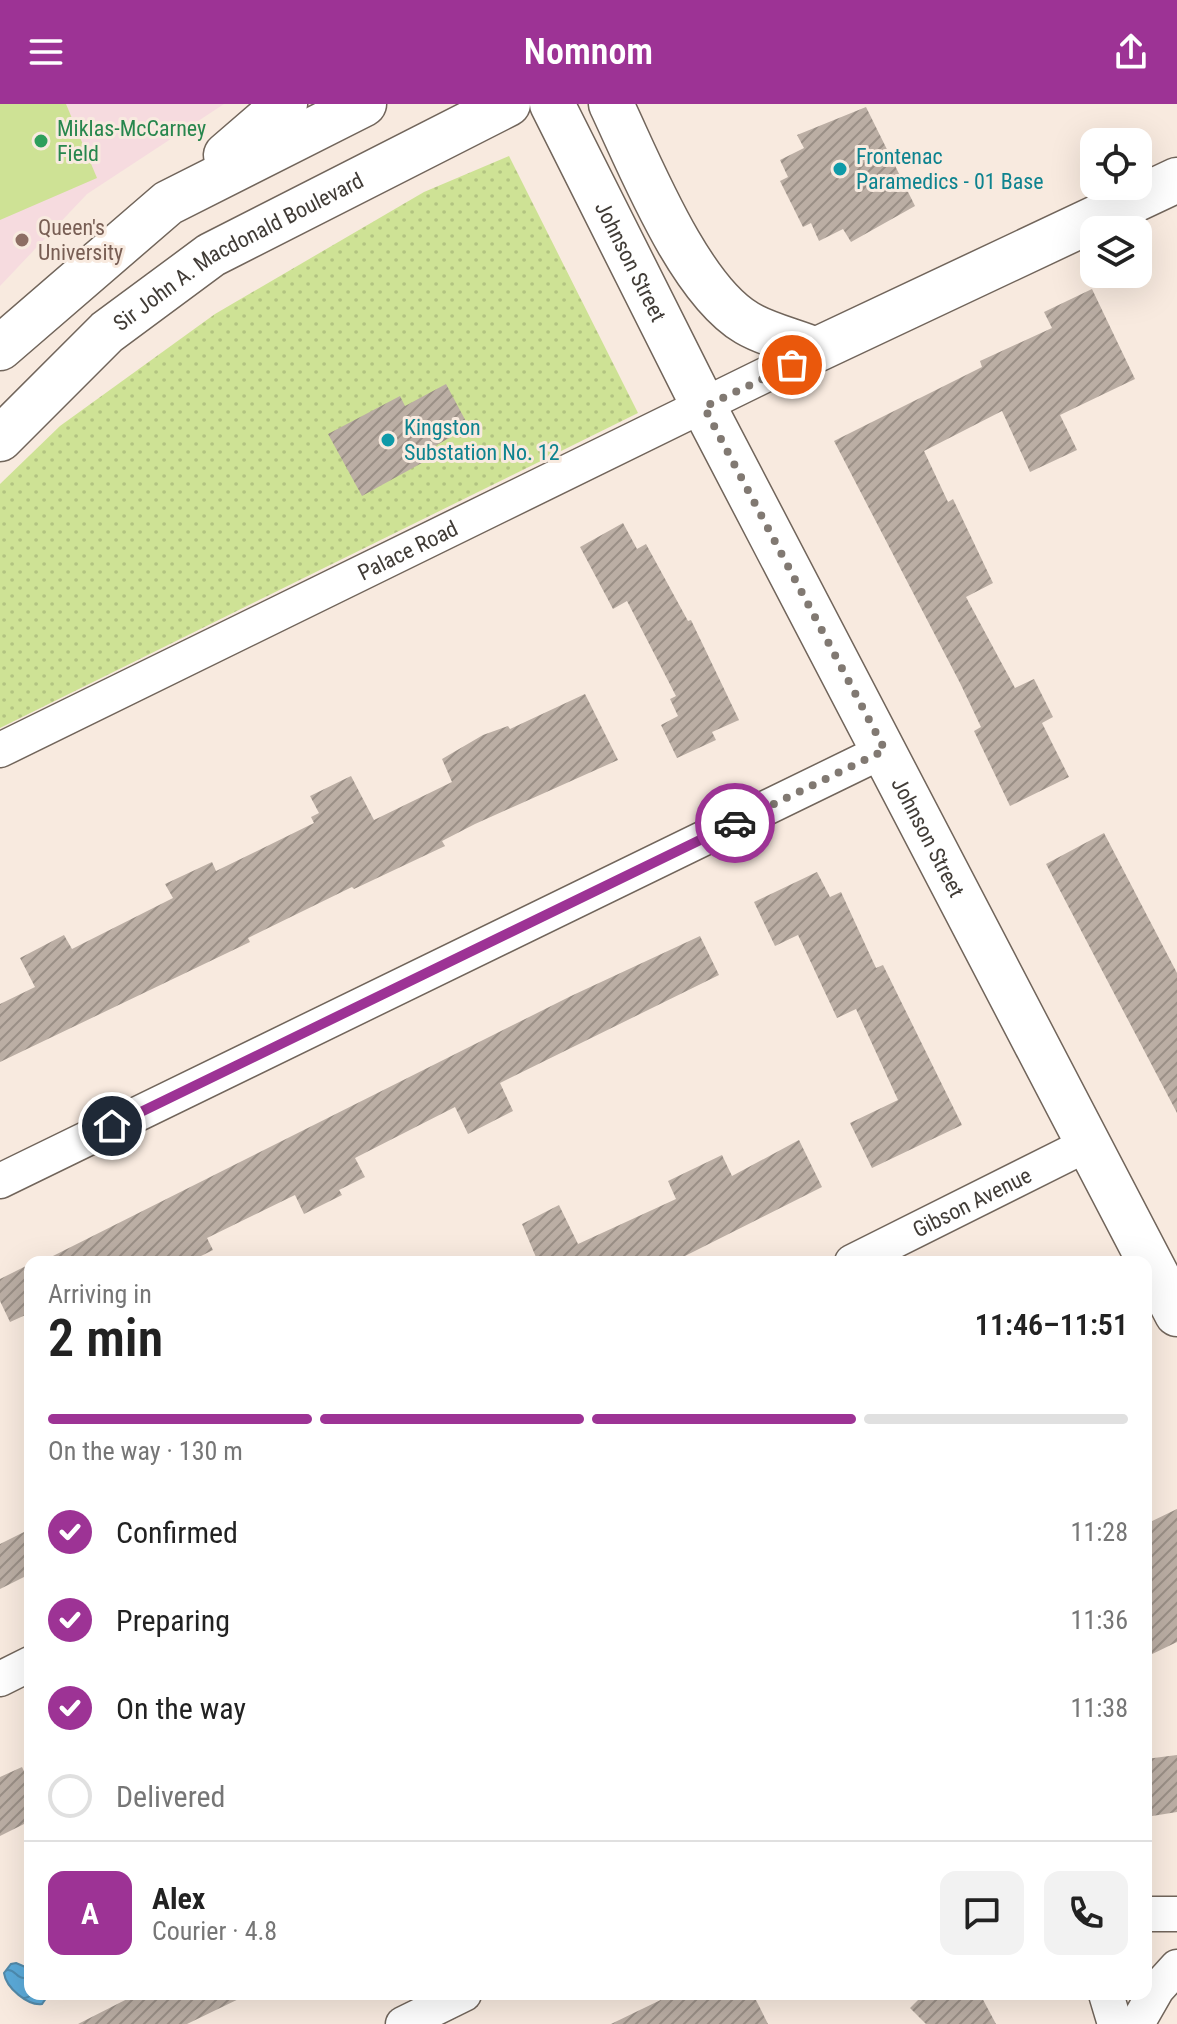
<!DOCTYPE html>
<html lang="en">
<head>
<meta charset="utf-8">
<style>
  body { margin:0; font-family:"Roboto Condensed",sans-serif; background:#f2f2f2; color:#222; height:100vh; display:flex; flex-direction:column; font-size:30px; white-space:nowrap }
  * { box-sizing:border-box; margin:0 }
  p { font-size:26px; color:#767676 }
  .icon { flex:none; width:44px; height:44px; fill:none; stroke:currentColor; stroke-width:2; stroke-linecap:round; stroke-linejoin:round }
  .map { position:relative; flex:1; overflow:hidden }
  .drawer { position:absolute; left:24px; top:1152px; width:1128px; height:744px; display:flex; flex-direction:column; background:#fff; border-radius:16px; box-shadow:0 8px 32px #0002 }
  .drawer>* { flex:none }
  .tools { position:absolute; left:1080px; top:24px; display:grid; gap:16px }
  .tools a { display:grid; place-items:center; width:72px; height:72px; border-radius:16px; background:#fff; box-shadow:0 8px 32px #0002; font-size:40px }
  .pin { position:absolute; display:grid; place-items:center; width:68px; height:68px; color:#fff; margin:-34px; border:4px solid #fff; border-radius:50%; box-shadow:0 2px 8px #0007 }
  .courier { position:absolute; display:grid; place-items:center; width:80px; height:80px; margin:-40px; border:6px solid #9d3395; border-radius:50%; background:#fff; color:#222; box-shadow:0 2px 10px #0007 }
  .summary em { font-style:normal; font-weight:600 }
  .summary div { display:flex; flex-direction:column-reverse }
  .summary { display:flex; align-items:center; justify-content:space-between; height:136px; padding:0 24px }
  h1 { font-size:52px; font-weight:600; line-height:60px }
  .bar { display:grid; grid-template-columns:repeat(4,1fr); gap:12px 8px; align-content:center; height:96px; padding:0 24px }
  .bar i { height:10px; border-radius:6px; background:#e0e0e0 }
  .bar .current { background:#9d3395 }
  .bar p { grid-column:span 4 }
  .line { display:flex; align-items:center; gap:20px; padding:0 24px; border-top:2px solid #e0e0e0 }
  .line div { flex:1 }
  .round { display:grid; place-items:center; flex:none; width:84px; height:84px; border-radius:16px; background:#f2f2f2 }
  ol { padding:0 24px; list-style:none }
  li { display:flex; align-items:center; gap:24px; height:88px }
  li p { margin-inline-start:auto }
  li .icon { padding:8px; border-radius:50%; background:#9d3395; color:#fff; stroke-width:4 }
  li:last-child { color:#767676 }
  li i { width:44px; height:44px; border:4px solid #e0e0e0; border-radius:50% }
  header { display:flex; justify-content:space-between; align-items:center; height:104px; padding:0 24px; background:#9d3395; color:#fff; font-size:36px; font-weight:600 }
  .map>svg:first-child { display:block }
  .education { fill:#f6dbdf }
  .grass { fill:url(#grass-dots) }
  .green { fill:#cee295 }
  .water { fill:url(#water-waves); stroke:#5389a8; stroke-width:2 }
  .building { fill:url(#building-hatch) }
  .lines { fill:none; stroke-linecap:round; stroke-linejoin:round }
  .minor-casing { stroke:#71655b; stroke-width:37 }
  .major-casing { stroke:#71655b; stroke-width:47 }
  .minor { stroke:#fff; stroke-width:34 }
  .major { stroke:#fff; stroke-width:44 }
  .done { stroke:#817972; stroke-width:8; stroke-dasharray:0 14.4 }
  .route { stroke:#9d3395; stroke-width:10 }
  .leisure-dot { fill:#2e9e5b; stroke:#f8eadf; stroke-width:3 }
  .culture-dot { fill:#0f9aa8; stroke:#f8eadf; stroke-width:3 }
  .education-dot { fill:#8d6e63; stroke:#f8eadf; stroke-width:3 }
  .labels { text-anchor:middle; stroke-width:6; stroke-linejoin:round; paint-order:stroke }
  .leisure-label { font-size:22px; fill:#27864d; stroke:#f8eadf; text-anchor:start }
  .culture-label { font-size:22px; fill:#0d838f; stroke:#f8eadf; text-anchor:start }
  .education-label { font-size:22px; fill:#785e54; stroke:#f8eadf; text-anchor:start }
  .street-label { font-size:22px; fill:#413c37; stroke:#f8eadf }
</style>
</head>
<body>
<header><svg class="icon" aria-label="menu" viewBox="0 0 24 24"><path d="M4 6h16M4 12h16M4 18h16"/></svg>Nomnom<svg class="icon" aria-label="share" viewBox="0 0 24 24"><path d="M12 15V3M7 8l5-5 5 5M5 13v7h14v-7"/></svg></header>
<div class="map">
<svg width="1177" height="1920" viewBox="0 0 1177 1920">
  <defs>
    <pattern id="grass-dots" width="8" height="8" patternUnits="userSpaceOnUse" patternTransform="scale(2)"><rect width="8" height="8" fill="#cee295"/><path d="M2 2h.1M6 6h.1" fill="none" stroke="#b2c381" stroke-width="1.8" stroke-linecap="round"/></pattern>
    <pattern id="water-waves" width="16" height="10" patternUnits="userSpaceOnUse" patternTransform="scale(2)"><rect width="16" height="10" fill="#5baad9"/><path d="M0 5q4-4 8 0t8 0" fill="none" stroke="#4d8cb1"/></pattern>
    <pattern id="building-hatch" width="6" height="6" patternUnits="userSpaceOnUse" patternTransform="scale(2)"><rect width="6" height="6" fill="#bbaea4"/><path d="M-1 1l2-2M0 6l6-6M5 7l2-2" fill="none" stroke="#9a8f86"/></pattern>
  </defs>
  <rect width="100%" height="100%" fill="#f8eadf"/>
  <!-- education -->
  <path class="education" d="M0,0H224L87,90L0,182Z"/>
  <!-- grass -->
  <path class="grass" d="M509,52L638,309L0,624V380L60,322L215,210L424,88Z"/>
  <!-- green -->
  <path class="green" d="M0,0H66L97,74L0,116Z"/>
  <!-- water -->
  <path class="water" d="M16,1859L30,1865V1890H49L42,1900C28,1902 6,1884 4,1869L11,1860Z"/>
  <!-- building -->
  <path class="building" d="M866,3L915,102L851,138L843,125L819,137L811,119L803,123L780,77L788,73L780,56L804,44L797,31Z
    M1092,185L1135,275L1060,311L1077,346L1030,368L1002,307L924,347L948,398L953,395L993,479L966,493L1015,584L1034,575L1053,613L1042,619L1069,673L1010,702L974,627L981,623L960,579L834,337L982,263L980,257L1052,224L1044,208Z
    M446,280L469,323L426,347L429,355L362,392L328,330L400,292L405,302Z
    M623,419L637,445L646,440L688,517L691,516L739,616L712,628L716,636L677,654L661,621L678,612L670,595L676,592L627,497L613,505L580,443Z
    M585,590L618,656L475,720L442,737L445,742L354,785L352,783L248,834L250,838L0,958V900L35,883L20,854L64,831L72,845L173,794L165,780L212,758L216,767L314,719L311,713L319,709L310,692L351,672L374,716L452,678L442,655L483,631L508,622L510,625Z
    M1104,729L1177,869V1009L1046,760Z
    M817,768L830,793L841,788L876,864L883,861L962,1021L872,1064L850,1019L898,996L856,905L837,914L798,831L775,842L754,798Z
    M700,832L719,871L500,979L513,1007L468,1030L455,1003L355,1054L365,1073L339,1086L342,1091L304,1110L295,1091L207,1134L213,1146L189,1158H41L571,892Z
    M799,1036L822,1083L673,1158H538L522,1120L559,1101L578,1140L676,1095L668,1077L722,1051L732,1072Z
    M30,1160V1209L10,1218L0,1197V1175Z
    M1177,1405V1538L1146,1553V1420Z
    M30,1425V1470L0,1485V1440Z
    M1177,1651V1708L1146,1713V1655Z
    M22,1663L30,1680V1717L0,1732V1673Z
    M137,1890H249L187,1920H78Z
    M673,1890H753L768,1920H611Z
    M924,1890H980L996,1920H926L910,1904Z"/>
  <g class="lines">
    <!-- minor casing -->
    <g class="minor-casing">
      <g id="minor">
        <path id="s1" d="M0,646L816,246"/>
        <path d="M0,1077L885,646"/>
        <path id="s2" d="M852,1158L1090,1039"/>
        <path d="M0,1575L30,1560"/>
        <path d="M1146,1810H1177"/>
        <path d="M1106,1890L1115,1920"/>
        <path d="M403,1920L464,1890"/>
        <path d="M1137,1920L1157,1885L1177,1863"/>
      </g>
    </g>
    <!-- major casing -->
    <g class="major-casing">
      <g id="major">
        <path id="s3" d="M552,0L704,303L1177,1210"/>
        <path d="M611,0C640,61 689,185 747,219C767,231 795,237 816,246L1177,76"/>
        <path d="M226,51L285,0"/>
        <path d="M0,244L168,99L364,0"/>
        <path id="s4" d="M0,335L107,228L211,151L508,0"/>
      </g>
    </g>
    <!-- minor -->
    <use href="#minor" class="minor"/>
    <!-- major -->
    <use href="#major" class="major"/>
  </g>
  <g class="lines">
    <!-- done -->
    <path class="done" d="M735,719L885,646L704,303L792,261"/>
    <!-- route -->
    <path class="route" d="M112,1022L735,719"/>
  </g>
  <!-- markers -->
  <circle class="leisure-dot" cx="41" cy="37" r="8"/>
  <g class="culture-dot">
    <circle cx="840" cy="65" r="8"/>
    <circle cx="388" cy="336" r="8"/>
  </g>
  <circle class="education-dot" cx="22" cy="136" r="8"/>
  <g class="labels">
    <!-- leisure labels -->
    <g class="leisure-label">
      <text x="57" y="32">Miklas-McCarney<tspan x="57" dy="25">Field</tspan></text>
    </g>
    <!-- culture labels -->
    <g class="culture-label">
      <text x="856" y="60">Frontenac<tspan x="856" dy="25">Paramedics - 01 Base</tspan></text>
      <text x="404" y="331">Kingston<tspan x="404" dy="25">Substation No. 12</tspan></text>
    </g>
    <!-- education labels -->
    <g class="education-label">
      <text x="38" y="131">Queen's<tspan x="38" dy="25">University</tspan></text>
    </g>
    <!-- street labels -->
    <g class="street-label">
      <text dy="8" stroke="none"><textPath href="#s4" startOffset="306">Sir John A. Macdonald Boulevard</textPath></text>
      <text dy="8" stroke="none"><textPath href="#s3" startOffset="176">Johnson Street</textPath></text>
      <text dy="8" stroke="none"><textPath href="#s1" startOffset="454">Palace Road</textPath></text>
      <text dy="8" stroke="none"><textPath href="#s3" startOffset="824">Johnson Street</textPath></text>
      <text dy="8" stroke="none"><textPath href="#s2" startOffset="134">Gibson Avenue</textPath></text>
    </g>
  </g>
</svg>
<div class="tools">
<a><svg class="icon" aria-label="locate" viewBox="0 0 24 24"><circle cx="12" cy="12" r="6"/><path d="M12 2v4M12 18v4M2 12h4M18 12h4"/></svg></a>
<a><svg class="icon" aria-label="layers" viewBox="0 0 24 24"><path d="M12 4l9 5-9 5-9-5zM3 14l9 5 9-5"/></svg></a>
</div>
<div class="pin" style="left:792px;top:261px;background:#ea580c"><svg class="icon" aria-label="bag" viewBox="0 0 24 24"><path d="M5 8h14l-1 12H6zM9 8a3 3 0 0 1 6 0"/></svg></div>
<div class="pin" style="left:112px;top:1022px;background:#1f2937"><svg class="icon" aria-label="home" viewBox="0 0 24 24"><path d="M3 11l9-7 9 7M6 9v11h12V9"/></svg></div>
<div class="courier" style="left:735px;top:719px"><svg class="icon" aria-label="car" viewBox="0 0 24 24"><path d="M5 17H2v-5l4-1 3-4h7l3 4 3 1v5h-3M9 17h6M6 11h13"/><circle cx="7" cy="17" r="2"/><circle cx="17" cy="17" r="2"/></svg></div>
<section class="drawer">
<div class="summary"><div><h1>2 min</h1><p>Arriving in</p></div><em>11:46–11:51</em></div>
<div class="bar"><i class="current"></i><i class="current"></i><i class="current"></i><i></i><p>On the way · 130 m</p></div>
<ol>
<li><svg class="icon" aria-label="check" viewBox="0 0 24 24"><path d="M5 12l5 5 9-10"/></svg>Confirmed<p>11:28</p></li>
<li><svg class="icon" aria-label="check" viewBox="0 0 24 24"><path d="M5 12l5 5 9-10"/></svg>Preparing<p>11:36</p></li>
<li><svg class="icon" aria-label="check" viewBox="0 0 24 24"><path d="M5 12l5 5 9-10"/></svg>On the way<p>11:38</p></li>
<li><i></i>Delivered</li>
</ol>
<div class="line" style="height:144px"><b class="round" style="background:#9d3395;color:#fff">A</b><div><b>Alex</b><p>Courier · 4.8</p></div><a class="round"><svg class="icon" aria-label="chat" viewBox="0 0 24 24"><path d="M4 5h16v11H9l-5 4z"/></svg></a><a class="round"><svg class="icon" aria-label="phone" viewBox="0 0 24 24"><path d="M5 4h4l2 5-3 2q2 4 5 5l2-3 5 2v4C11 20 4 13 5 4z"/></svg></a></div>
</section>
</div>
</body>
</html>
